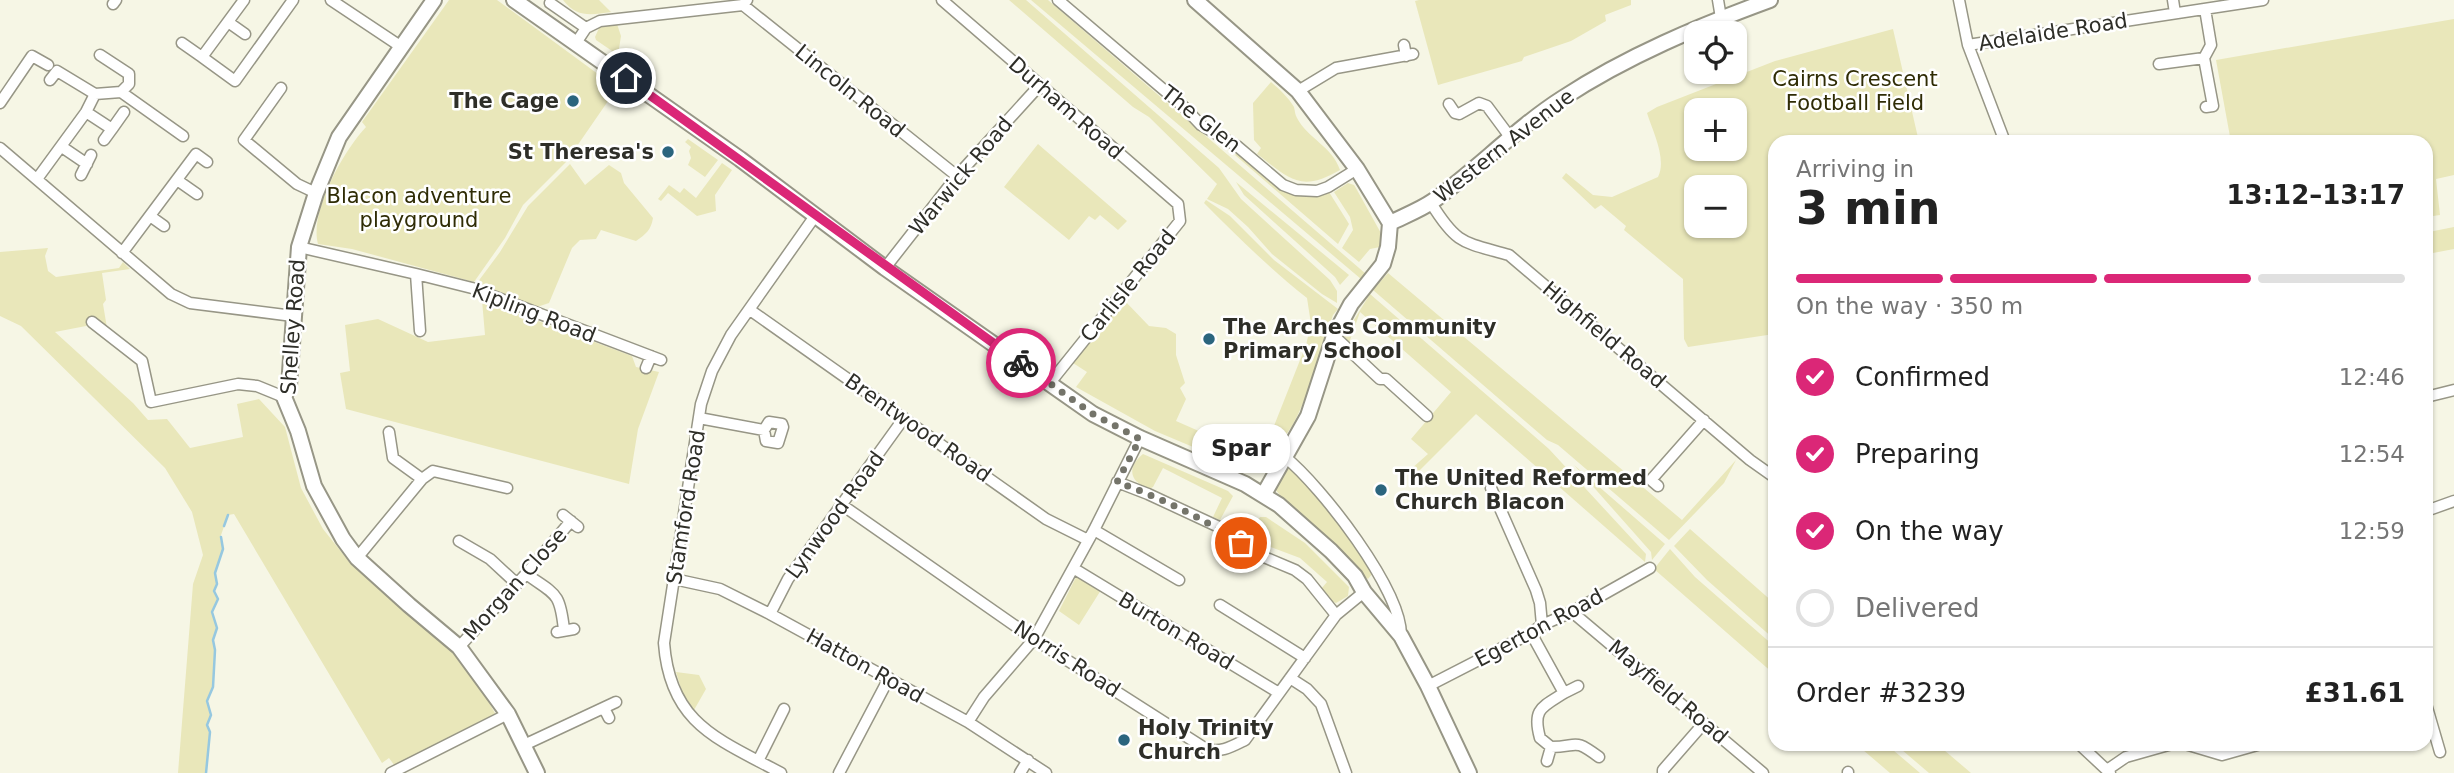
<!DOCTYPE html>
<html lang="en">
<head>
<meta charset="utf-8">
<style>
  body { margin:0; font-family:"DejaVu Sans",sans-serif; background:#f6f6f6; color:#222; height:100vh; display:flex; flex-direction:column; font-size:26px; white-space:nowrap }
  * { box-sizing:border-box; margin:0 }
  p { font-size:23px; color:#767676 }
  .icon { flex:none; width:38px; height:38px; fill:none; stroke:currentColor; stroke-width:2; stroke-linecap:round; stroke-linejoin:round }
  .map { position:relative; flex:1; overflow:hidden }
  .side { position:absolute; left:1768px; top:135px; width:665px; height:616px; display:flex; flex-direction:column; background:#fff; border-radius:21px; box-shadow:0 2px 5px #0004 }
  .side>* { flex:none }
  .buttons { position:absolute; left:1684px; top:21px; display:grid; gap:14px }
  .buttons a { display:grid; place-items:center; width:63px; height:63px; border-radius:14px; background:#fff; box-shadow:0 2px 5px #0004; font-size:35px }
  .pin { position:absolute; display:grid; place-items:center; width:60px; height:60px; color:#fff; margin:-30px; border:4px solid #fff; border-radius:50%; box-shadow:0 2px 7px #0007 }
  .courier { position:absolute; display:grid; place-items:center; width:70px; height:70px; margin:-35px; border:5px solid #db2777; border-radius:50%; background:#fff; color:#222; box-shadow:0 2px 9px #0007 }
  .bubble { position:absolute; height:49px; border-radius:21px; background:#fff; box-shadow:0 2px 5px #0004; font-size:23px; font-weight:700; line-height:49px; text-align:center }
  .head em { font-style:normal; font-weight:700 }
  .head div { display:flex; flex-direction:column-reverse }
  .head { display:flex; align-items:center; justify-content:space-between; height:119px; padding:0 28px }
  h1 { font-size:46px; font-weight:700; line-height:52px }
  .bar { display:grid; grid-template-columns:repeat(4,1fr); gap:10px 7px; align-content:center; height:84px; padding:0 28px }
  .bar i { height:9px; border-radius:5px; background:#e0e0e0 }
  .bar .active { background:#db2777 }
  .bar p { grid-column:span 4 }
  .line { display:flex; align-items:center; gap:18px; padding:0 28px; border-top:2px solid #e0e0e0 }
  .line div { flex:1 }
  ol { padding:0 28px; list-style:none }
  li { display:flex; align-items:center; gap:21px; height:77px }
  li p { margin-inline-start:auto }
  li .icon { padding:7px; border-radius:50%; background:#db2777; color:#fff; stroke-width:4 }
  li:last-child { color:#767676 }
  li i { width:38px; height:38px; border:4px solid #e0e0e0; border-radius:50% }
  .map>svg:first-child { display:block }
  .green { fill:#e9e7ba; fill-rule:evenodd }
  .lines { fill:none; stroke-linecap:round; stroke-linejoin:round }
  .stream { stroke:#96c8e0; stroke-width:2.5 }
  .street-casing { stroke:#979686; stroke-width:13 }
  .secondary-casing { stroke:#979686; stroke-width:18 }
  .street { stroke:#fff; stroke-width:10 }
  .secondary { stroke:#fff; stroke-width:14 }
  .done { stroke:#74746a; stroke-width:7; stroke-dasharray:0 12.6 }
  .route { stroke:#db2777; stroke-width:9 }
  .poi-dot { fill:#2b657e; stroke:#fff; stroke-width:2.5 }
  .labels { text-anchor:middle; stroke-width:5; stroke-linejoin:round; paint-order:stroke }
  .street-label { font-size:21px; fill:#2e2e28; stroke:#fff }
  .park-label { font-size:21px; fill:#2f2c05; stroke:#fff }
  .poi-label { font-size:21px; font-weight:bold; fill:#2e2e28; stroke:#fff; text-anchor:start }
</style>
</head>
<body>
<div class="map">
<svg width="2454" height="773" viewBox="0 0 2454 773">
  <rect width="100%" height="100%" fill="#f6f6e5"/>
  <!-- green -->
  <path class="green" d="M449,0H497L617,88L566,162L523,205L505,238L474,282L352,249L318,244C309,212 344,150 366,127L362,122Z
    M563,0H599L611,12C591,15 577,18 563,0Z
    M1009,0H1026L1219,168L1241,199L1330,280L1337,291V303L1322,294L1272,254L1248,227L1228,209L1207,199L1217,184L1149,117L1133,107Z
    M1031,0H1048L1366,274L1361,279Z
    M1419,0H1631V5L1605,15L1606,21L1571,41L1524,57L1522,61L1438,85L1415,1Z
    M2454,19V175L2436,179L2440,215L2426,217V142H2231L2216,60Z
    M617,24L621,36L618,55L596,40L595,37L600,26Z
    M1893,29L1919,142H1774V334L1688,347L1684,339L1683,279L1624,230L1626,226L1601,205L1595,209L1562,178L1566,173L1593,195L1612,197L1658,177C1667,159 1653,132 1647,113L1657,107L1775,61ZM1734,110V149H1696V110ZM1696,187H1734V226H1696Z
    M1271,82C1279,89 1289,98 1294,107C1295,111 1295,115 1297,118C1308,139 1332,146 1340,170C1300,193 1290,179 1257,154L1261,148L1254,140L1253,103Z
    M688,139L718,160L705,177L688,165L691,158L689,151L691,147L685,142Z
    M1038,144L1127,221L1118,230L1100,215L1095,220L1089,216L1069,240L1004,187Z
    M1237,153C1270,181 1282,203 1329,192L1349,224L1338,244L1235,155Z
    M722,163L732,170L715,195L716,211L697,216L668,193L661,201L658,199L669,185L680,193L684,188L696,198Z
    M570,164L585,185L609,165L621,173L624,183L653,218C651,230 646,234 636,241L601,230L596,239L580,240L572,248L549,303L537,307L477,283L500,252L528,206Z
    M1236,182L1349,275L1340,285L1335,277L1244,195Z
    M1348,183L1354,185L1357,190L1382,235L1380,247L1370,249L1359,262L1342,248L1353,230L1350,217L1334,192Z
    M1206,200L1230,216L1274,260L1338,309L1333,315C1323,344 1304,415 1285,436C1281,441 1272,443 1266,446L1306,345L1311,324L1307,298C1270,269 1237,236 1204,203Z
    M2454,227V249L2433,253L2429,232Z
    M48,248L45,256L48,271L56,277L119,268L123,262L130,269L102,273L106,300L103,304L107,328L94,319L86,326L55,332L133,403L148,420L167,419L190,448L243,437L237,404L259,399L285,427L301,488L323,529L351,564L455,650L478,683L496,715L395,766L389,758L382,763L234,514L228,515L220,538L223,549L215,573L217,584L214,591L218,599L212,612L217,628L213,640L215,650L213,687L207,701L211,715L207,725L210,732L206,773H178L193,584L203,555L192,512L165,468L21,326L0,316V252Z
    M1388,273L1682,520L1736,460L1724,483L1669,540L1558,445L1547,440L1373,290Z
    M1370,294L1549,449L1646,554L1645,562L1476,414L1416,474L1411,469L1428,454L1411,439L1451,392L1360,312L1349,343L1344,336Z
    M482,300L632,356L636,367L659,372L638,429L629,484L346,409L340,373L350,371L345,325L378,319L428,342L485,335Z
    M1124,300L1149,326L1166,328L1176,334V355L1185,383L1180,388L1186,399L1176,421L1217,439L1225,429L1247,451L1260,457L1255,464L1243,468L1155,431L1076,387L1087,372L1073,363Z
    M1143,454L1228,491L1233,496L1220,520L1213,517L1222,498L1163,468L1153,487L1149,489C1130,482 1126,468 1143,454Z
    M1285,464L1292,466L1336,517L1373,573L1368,579L1363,576C1355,567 1347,556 1338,548C1324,534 1280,500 1274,487Z
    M1574,465L1665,544L1652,560L1651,552Z
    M1260,517H1266L1305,543L1349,587L1348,596L1336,603L1329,600L1321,589L1327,582L1300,558L1268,546V544L1249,533Z
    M1690,529L1774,603V639L1707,580L1674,546Z
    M1670,549L1695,577L1774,646V674L1654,569Z
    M1077,575L1101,590L1079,625L1059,611Z
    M676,672L699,675L706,689L694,710L682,692Z
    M1856,744H1886L1920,773H1890Z
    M1895,744H1937L1971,773H1929Z"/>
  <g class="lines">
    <!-- stream -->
    <path class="stream" d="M224,526L228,515
      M206,773L210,732L207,725L211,715L207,701L213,687L215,650L213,640L217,628L212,612L218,599L214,591L217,584L215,573L223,549L221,537"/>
    <!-- street casing -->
    <g class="street-casing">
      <path id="street" d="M244,0L202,57L235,81L293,0
        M331,0L400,46
        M942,0L1178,204L1180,221L1049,384
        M1058,0L1184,107L1201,125L1237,146L1283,185L1296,190L1317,191L1328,187L1357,169
        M1718,0L1721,18
        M1959,0L1968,45L2005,142
        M2173,0L2175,13
        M550,3L586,28
        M113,4L116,0
        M743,5L957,176
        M228,22L245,34
        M182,43L202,57
        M576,43L586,28L600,21L743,5L747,0
        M1404,45L1406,56
        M1968,45L2263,0
        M2204,58L2213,106L2206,107
        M2159,64L2204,58L2211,45L2205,9
        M50,80L57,71L95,94L121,92L129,84V74L100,55
        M281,88L244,140L297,184L316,193
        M1298,91L1336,68L1413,54
        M121,92L183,136
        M0,103L32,56L48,65
        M1449,104L1455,113L1459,114L1479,103L1487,106L1510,137
        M86,112L112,129L124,112
        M104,140L112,129
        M62,147L87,164
        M0,148L171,294L190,303L293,316
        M81,175L91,155
        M37,179L86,112L95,94
        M177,180L197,194
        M1431,203C1457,245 1463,242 1509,255L1750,460L1774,477
        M150,216L164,226
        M299,247L416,274L420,331
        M122,253L196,154L207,162
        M885,268L957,176L1039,86
        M416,274L472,288L661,360
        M750,310L1046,519L1088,540
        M92,322L142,361L151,402L238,384L257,386L284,397
        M1334,336L1380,379H1386L1427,416
        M646,368L651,356
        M2426,397L2454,390
        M699,418L764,430L769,422L782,424L783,427L778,443L766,441L764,430
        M389,432L393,458L422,479
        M1285,457C1321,486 1402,590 1401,636
        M1117,482L1148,494L1219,527L1264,557L1295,570L1307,579L1336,615
        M1658,486L1651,480L1704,420
        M1491,488L1536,590L1540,603L1542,625
        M842,505L1034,639L1206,749C1221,753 1231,747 1245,740L1336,615L1364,592
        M2426,511L2454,501
        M563,515L578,527
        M1094,530L1179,580
        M459,541L490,559L517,584
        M357,558L422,479L433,471L507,488
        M1073,568L1279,693
        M526,574C556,595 560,592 564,630
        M674,579L720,589L770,614L968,722L1046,773
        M1220,605L1305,658
        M1572,612L1763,773
        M770,614L788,579L904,418
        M557,632L574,629
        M1531,633L1564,693C1542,707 1532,709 1540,738L1551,747C1579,747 1572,737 1599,757
        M459,647L526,574L571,521
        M1290,678L1307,689L1321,704L1346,773
        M1428,686L1531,633L1542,625L1572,612L1650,568
        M1564,693L1578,686
        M2426,704L2440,752
        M604,708L609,718
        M968,722L984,697L1034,639L1094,530L1140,438
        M2079,744L2110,773
        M2185,744L2222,755L2261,744
        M524,745L616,702
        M758,761L784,709
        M1547,761L1551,747
        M2107,770L2126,757L2172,744
        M1848,772V773
        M391,773L508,714
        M781,773C718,739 670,724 664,643L701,404L712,371L731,335L815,216
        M839,773L889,678
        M1020,773L1028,760
        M1663,773V770L1704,723"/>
    </g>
    <!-- secondary casing -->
    <g class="secondary-casing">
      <path id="secondary" d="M434,0L339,137L316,193L299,247L289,386L284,397L298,431L314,486L343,539L357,558L409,605L459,647L508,714L537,773
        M514,0L740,159L885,268L1093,414L1140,438L1245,484L1279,505L1331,551L1355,576L1364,592L1401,636L1428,686L1469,773
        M1195,0L1298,91L1357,169L1390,223L1388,247L1383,264L1351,304L1334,336L1308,416L1264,494
        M1390,223C1404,216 1420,210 1433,201C1478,169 1516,128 1563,98C1627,56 1699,26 1770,0"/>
    </g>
    <!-- street -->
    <use href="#street" class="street"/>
    <!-- secondary -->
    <use href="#secondary" class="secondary"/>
  </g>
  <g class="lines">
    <!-- done -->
    <path class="done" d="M1021,363L1093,414L1140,439L1117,482C1161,498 1202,518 1241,543"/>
    <!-- route -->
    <path class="route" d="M626,78L1021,363"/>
  </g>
  <!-- markers -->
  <g class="poi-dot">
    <circle cx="573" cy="101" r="7"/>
    <circle cx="668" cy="152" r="7"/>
    <circle cx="1209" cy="339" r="7"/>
    <circle cx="1381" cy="490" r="7"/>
    <circle cx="1124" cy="740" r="7"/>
  </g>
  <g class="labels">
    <!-- street labels -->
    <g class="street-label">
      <text transform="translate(2053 32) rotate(-9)" y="7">Adelaide Road</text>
      <text transform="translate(850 91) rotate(39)" y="7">Lincoln Road</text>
      <text transform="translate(1066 108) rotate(41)" y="7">Durham Road</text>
      <text transform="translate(1201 119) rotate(38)" y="7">The Glen</text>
      <text transform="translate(1504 146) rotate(-38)" y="7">Western Avenue</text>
      <text transform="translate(961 176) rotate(-50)" y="7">Warwick Road</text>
      <text transform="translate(1128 286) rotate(-51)" y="7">Carlisle Road</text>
      <text transform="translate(534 313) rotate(21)" y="7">Kipling Road</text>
      <text transform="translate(293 327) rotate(-86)" y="7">Shelley Road</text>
      <text transform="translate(1604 335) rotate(40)" y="7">Highfield Road</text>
      <text transform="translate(918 428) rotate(35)" y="7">Brentwood Road</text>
      <text transform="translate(686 507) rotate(-81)" y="7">Stamford Road</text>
      <text transform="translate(835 515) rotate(-54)" y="7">Lynwood Road</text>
      <text transform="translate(515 584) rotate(-48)" y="7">Morgan Close</text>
      <text transform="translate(1539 628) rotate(-28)" y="7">Egerton Road</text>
      <text transform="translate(1176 631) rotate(31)" y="7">Burton Road</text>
      <text transform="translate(1067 659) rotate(33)" y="7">Norris Road</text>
      <text transform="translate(865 666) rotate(29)" y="7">Hatton Road</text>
      <text transform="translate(1668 692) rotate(40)" y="7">Mayfield Road</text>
    </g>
    <!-- park labels -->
    <g class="park-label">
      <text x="1855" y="86">Cairns Crescent<tspan x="1855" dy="24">Football Field</tspan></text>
      <text x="419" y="203">Blacon adventure<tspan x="419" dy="24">playground</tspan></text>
    </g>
    <!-- poi labels -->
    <g class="poi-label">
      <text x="559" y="108" text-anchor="end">The Cage</text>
      <text x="654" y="159" text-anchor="end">St Theresa's</text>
      <text x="1223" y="334">The Arches Community<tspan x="1223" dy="24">Primary School</tspan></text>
      <text x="1395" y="485">The United Reformed<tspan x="1395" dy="24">Church Blacon</tspan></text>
      <text x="1138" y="735">Holy Trinity<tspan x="1138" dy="24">Church</tspan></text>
    </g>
  </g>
</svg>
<div class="buttons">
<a><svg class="icon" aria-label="locate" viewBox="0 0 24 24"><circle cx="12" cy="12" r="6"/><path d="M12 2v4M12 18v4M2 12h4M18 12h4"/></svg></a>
<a>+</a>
<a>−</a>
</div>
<div class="pin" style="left:1241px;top:543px;background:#ea580c"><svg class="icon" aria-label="bag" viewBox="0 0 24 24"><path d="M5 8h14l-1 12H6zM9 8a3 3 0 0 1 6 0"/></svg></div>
<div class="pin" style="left:626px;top:78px;background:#1f2937"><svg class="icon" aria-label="home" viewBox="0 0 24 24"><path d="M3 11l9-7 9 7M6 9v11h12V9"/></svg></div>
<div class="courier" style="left:1021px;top:363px"><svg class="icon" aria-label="bike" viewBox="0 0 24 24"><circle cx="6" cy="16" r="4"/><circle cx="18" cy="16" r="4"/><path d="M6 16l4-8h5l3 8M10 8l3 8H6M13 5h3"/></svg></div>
<div class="bubble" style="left:1192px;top:424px;width:98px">Spar</div>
<section class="side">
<div class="head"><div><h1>3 min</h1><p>Arriving in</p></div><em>13:12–13:17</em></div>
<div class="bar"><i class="active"></i><i class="active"></i><i class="active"></i><i></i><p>On the way · 350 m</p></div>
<ol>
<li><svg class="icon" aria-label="check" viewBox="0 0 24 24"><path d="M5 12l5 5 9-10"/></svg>Confirmed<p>12:46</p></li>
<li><svg class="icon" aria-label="check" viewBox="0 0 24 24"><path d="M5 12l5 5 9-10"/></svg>Preparing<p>12:54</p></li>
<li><svg class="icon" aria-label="check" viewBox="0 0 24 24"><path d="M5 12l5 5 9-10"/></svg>On the way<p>12:59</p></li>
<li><i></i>Delivered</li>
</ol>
<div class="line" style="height:91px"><div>Order #3239</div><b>£31.61</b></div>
</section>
</div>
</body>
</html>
